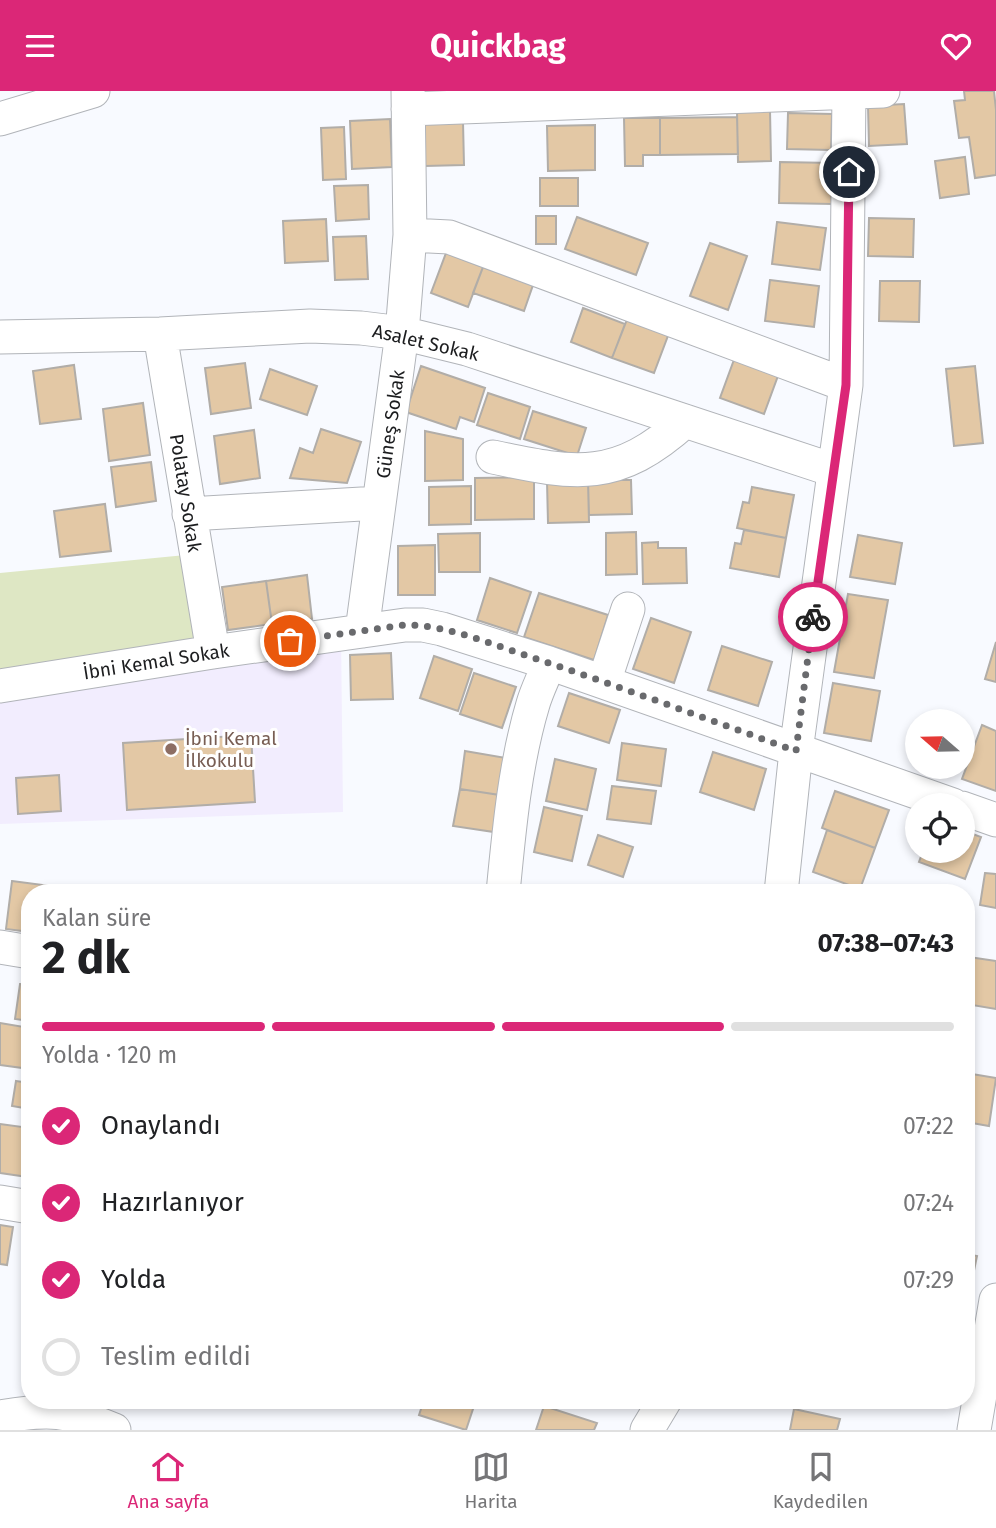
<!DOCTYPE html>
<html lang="tr">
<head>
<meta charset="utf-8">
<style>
  body { margin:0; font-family:"Fira Sans",sans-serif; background:#f6f6f6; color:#202124; height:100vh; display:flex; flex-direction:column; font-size:26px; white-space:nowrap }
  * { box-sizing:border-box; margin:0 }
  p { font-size:23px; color:#757577 }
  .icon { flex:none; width:38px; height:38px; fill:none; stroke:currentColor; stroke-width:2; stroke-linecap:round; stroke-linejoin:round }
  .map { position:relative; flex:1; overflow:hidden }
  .side { position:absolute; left:21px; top:793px; width:954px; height:525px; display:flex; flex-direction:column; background:#fff; border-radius:28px; box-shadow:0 4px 10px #0003 }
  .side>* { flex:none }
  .needle { width:46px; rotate:290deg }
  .tools { position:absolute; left:905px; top:618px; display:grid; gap:14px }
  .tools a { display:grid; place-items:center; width:70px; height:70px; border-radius:50%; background:#fff; box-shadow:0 4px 10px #0003; font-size:35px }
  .pin { position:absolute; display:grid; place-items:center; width:60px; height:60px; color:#fff; margin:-30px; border:4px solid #fff; border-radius:50%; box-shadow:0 2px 7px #0007 }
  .courier { position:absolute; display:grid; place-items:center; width:70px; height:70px; margin:-35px; border:5px solid #db2777; border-radius:50%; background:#fff; color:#222; box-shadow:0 2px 9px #0007 }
  .headline em { font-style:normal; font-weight:700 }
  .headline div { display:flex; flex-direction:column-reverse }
  .headline { display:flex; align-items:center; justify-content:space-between; height:119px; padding:0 21px }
  h1 { font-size:46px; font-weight:700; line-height:52px }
  .bar { display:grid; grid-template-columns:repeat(4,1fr); gap:10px 7px; align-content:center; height:84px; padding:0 21px }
  .bar i { height:9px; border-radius:5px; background:#e0e0e0 }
  .bar .on { background:#db2777 }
  .bar p { grid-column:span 4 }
  ol { padding:0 21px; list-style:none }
  li { display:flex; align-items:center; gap:21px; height:77px }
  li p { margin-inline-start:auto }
  li .icon { padding:7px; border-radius:50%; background:#db2777; color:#fff; stroke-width:4 }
  li:last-child { color:#757577 }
  li i { width:38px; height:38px; border:4px solid #e0e0e0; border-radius:50% }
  header { display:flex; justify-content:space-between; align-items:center; height:91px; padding:0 21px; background:#db2777; color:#fff; font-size:32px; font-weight:700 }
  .dock { display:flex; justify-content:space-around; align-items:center; height:98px; border-top:2px solid #e0e0e0; background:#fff; font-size:19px; color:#757577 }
  .dock a { display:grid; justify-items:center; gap:4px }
  .dock .on { color:#db2777 }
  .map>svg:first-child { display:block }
  .education { fill:#f2edfe }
  .green { fill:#dee7c4 }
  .building { fill:#e3c8a5; stroke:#b1ada8; stroke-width:2 }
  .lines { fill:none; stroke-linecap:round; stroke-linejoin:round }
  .minor-casing { stroke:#b1b4b9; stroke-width:35 }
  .minor { stroke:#fff; stroke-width:33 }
  .done { stroke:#696a6d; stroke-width:7; stroke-dasharray:0 12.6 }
  .route { stroke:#db2777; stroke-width:9 }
  .education-dot { fill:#8d6e63; stroke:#fff; stroke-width:2.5 }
  .labels { text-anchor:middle; stroke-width:6; stroke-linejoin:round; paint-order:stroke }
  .street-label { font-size:19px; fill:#1c1d1f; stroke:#fff }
  .education-label { font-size:19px; fill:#785e54; stroke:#fff; text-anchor:start }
</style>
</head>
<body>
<header><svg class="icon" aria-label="menu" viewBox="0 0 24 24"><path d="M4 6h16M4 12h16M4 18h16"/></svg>Quickbag<svg class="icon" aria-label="heart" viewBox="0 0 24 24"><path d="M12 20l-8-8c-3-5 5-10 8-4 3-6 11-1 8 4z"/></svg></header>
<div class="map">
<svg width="996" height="1339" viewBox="0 0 996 1339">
  <rect width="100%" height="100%" fill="#f8faff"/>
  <!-- education -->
  <path class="education" d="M341,543L343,721L0,733V595Z"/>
  <!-- green -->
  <path class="green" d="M196,463L213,561L0,595V482Z"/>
  <!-- building -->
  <path class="building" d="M964,0H994L996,19V84L975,87L969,46L959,47L954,10L965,9Z
    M904,13L907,53L869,55L868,15Z
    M770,19L771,70L738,71L737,20Z
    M788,22L832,23L831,59L787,58Z
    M737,26L738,63L660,64V27Z
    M624,27H660V64H643V75H625Z
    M390,28L392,76L352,78L350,30Z
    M463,31L464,74L425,75L424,32Z
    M595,34V79L548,80L547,35Z
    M344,36L346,88L323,89L321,37Z
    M965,66L969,103L940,107L935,70Z
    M780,71L833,72V113L779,112Z
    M540,87H578V115H540Z
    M368,94L369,128L336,130L334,95Z
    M536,125H556V153H536Z
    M577,126L648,152L636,184L565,158Z
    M869,127L914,128L913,166L868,165Z
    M326,128L328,170L285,172L283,130Z
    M777,131L826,137L820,179L772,173Z
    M366,145L368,188L335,189L333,146Z
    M710,152L747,165L728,219L690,205Z
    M446,162L483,176L468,216L431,202Z
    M483,176L533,194L524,220L473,202Z
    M770,189L819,195L814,236L765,230Z
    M880,190H920L919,231L879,230Z
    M583,217L625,233L612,267L571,251Z
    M628,226L669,242L654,282L612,267Z
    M735,266L779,282L764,323L720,307Z
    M245,272L251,317L211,323L205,277Z
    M74,274L81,328L40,333L33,280Z
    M421,275L485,297L474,331L460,326L456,338L406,321Z
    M975,275L983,352L954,355L946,278Z
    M270,278L317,295L307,324L260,308Z
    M488,302L530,316L520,348L477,334Z
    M143,312L150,364L109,370L103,318Z
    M533,320L586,337L577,365L524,348Z
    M321,338L361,351L347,392L290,387L300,357L313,362Z
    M254,339L260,387L220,393L214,345Z
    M425,340L463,348V389L425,390Z
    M151,371L156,410L116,416L111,376Z
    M534,386V428L475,429V387Z
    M588,389H631L632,423L589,424Z
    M588,389L589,431L548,432L547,390Z
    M471,395V433L429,434V396Z
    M752,396L794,404L786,447L737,437L743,411L749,412Z
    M105,413L111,460L60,466L54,420Z
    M744,439L786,447L779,486L730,477L735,452L741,453Z
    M636,441L637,483L606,484V442Z
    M480,442V481H439L438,443Z
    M858,444L902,452L895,493L850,486Z
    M658,451V457H686L687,492L643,493L642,452Z
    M435,454V504H398V455Z
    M307,484L312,528L272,533L266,490Z
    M490,487L531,501L517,542L477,529Z
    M266,490L272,533L228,539L222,496Z
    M539,502L608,524L594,569L524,546Z
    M848,503L888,509L874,587L834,581Z
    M651,527L691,541L674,592L633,578Z
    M996,551V591L985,588Z
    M722,555L772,571L758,615L708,599Z
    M391,562L393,608L351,609L350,564Z
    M434,565L472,578L458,620L420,607Z
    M474,582L516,596L502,637L460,623Z
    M833,592L880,600L871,650L824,642Z
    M569,602L620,619L609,652L558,635Z
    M982,634L996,640V700L962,688Z
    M251,644L255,711L127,719L123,652Z
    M622,652L666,658L661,695L617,689Z
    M465,660L506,667L500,704L460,698Z
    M713,661L766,678L754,719L700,701Z
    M555,668L596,678L587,719L546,710Z
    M59,684L61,720L18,723L16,687Z
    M612,695L656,700L651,733L607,728Z
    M460,698L500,704L494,741L453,735Z
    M835,700L889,719L875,757L822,737Z
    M544,716L582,725L572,770L534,761Z
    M827,739L875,757L860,798L813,781Z
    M962,739L981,746L965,788L919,771L923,760H962Z
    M598,744L633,756L623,786L588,774Z
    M985,782L996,783V817L980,814Z
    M12,790L66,797L65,802H30V841L6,838Z
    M969,866L996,870V918L966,913V886Z
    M20,893L30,894V930L15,928Z
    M0,932L30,937V978L0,974Z
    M966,982L996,987L989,1035L966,1031Z
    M16,990L30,992V1018L12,1015Z
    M0,1033L30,1037L28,1086L0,1082Z
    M0,1134L13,1136L7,1174L0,1173Z
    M966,1163L977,1165L969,1204L966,1203Z
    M424,1309H476L466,1339L419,1324Z
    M544,1315L597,1332L594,1339H536Z
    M794,1318L840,1328L837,1339H790Z"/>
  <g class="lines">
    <!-- minor casing -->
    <g class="minor-casing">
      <path id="minor" d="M408,18L883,0
        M0,28L93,0
        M410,144L449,146L846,294
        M160,243L213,561
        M0,246L160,243L310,235L361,237L402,242L467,258L833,379
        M493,366C577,384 617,391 685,330
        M189,423L379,412
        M362,540L402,242L410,144L408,0
        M604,591L628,518
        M0,595L213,561L405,534H423L442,538L549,572L953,714
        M962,717L996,729
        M503,802C509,739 515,673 533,613C537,599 544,586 549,572
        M781,802L796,660L846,294L849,0
        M0,856L30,861
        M0,1111L30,1116
        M0,1326C51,1317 66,1319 114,1339
        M647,1339L665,1309
        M974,1339L996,1209"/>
    </g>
    <!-- minor -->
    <use href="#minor" class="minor"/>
  </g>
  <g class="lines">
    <!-- done -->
    <path class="done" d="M290,550L405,534C447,534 488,552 528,565C618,595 707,628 796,660L813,526"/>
    <!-- route -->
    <path class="route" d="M813,526L846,294L849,81"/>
  </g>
  <!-- markers -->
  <circle class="education-dot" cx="171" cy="658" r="7"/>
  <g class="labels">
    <!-- street labels -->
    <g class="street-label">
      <text transform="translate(426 251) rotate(13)" y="7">Asalet Sokak</text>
      <text transform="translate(390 333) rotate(-82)" y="7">Güneş Sokak</text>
      <text transform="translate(186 402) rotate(81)" y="7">Polatay Sokak</text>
      <text transform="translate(156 570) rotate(-9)" y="7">İbni Kemal Sokak</text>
    </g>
    <!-- education labels -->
    <g class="education-label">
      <text x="185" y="654">İbni Kemal<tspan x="185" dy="22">İlkokulu</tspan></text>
    </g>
  </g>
</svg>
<div class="tools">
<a><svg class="needle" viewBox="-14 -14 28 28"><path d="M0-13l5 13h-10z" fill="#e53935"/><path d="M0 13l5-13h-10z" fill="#757577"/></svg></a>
<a><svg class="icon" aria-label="locate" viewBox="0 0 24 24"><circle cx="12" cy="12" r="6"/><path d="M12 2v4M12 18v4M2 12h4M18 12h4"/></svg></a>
</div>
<div class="pin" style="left:290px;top:550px;background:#ea580c"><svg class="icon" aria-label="bag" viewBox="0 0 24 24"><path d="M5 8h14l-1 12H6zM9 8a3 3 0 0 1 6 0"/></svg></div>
<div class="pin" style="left:849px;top:81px;background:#1f2937"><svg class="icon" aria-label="home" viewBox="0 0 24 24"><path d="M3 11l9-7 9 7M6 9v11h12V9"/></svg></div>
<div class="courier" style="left:813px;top:526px"><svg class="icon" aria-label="bike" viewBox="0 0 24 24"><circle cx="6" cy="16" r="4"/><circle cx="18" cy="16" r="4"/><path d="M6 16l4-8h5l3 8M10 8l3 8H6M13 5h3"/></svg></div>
<section class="side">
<div class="headline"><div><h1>2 dk</h1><p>Kalan süre</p></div><em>07:38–07:43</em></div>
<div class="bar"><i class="on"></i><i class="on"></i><i class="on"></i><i></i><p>Yolda · 120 m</p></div>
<ol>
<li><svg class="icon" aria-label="check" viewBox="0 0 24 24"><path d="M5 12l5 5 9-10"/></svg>Onaylandı<p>07:22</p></li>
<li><svg class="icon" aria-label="check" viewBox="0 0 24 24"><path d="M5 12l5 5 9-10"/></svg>Hazırlanıyor<p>07:24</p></li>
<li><svg class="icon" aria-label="check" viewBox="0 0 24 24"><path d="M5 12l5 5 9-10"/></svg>Yolda<p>07:29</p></li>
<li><i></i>Teslim edildi</li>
</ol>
</section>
</div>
<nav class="dock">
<a class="on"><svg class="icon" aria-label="home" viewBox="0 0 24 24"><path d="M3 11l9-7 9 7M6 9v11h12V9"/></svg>Ana sayfa</a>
<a><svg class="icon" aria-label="map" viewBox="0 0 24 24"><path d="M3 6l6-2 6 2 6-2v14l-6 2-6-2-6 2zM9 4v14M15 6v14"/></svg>Harita</a>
<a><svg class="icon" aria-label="saved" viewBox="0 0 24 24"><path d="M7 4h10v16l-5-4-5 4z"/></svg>Kaydedilen</a>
</nav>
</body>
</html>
